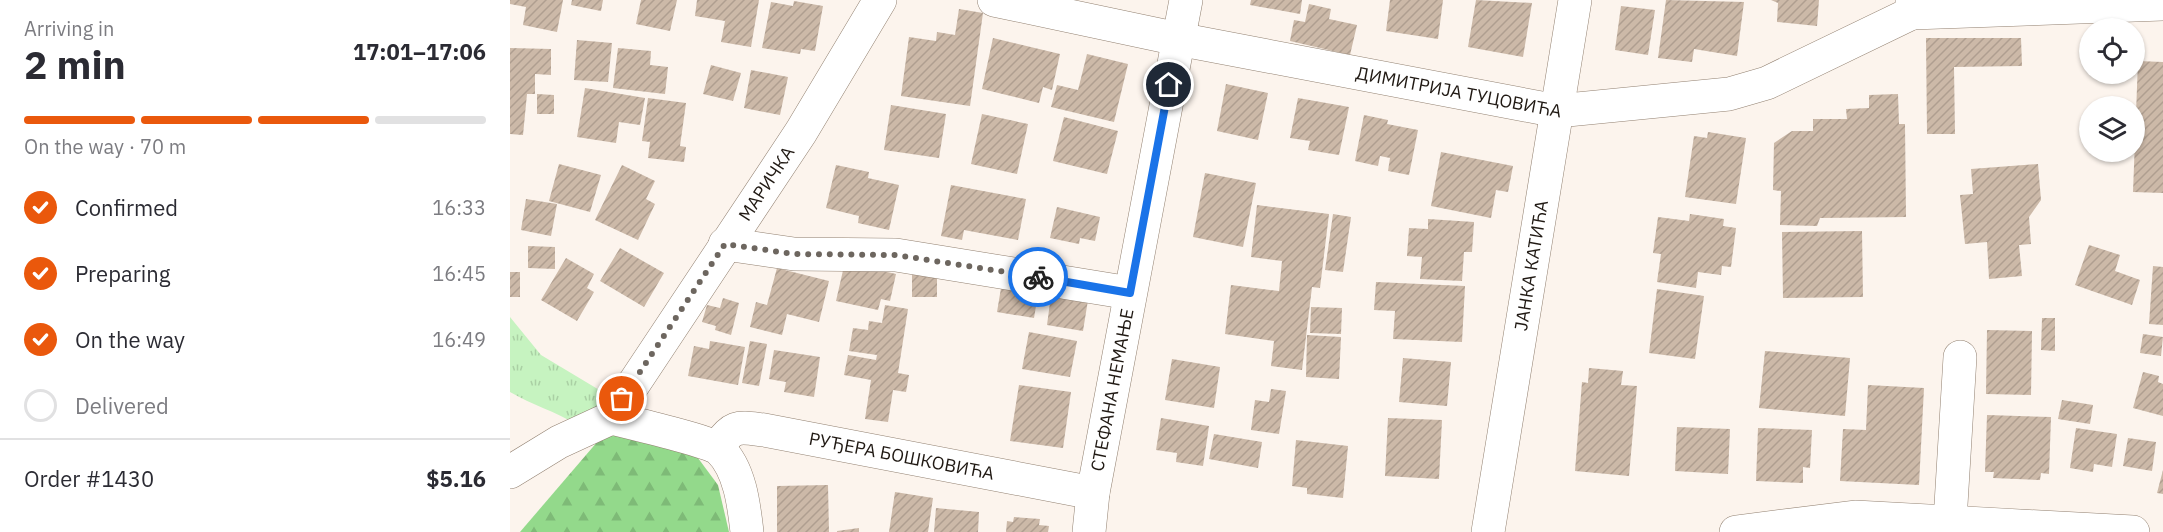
<!DOCTYPE html>
<html lang="en">
<head>
<meta charset="utf-8">
<style>
  body { margin:0; font-family:"IBM Plex Sans",sans-serif; background:#f2f2f3; color:#2b2b33; height:100vh; display:flex; flex-direction:column; font-size:22px; white-space:nowrap }
  * { box-sizing:border-box; margin:0 }
  p { font-size:20px; color:#7c7c81 }
  .icon { flex:none; width:33px; height:33px; fill:none; stroke:currentColor; stroke-width:2; stroke-linecap:round; stroke-linejoin:round }
  .map { position:relative; flex:1; overflow:hidden }
  .panel { display:flex; flex-direction:column; background:#fff; width:510px }
  .panel>* { flex:none }
  .tools { position:absolute; left:1569px; top:18px; display:grid; gap:12px }
  .tools a { display:grid; place-items:center; width:66px; height:66px; border-radius:50%; background:#fff; box-shadow:0 2px 4px #0004; font-size:30px }
  .pin { position:absolute; display:grid; place-items:center; width:51px; height:51px; color:#fff; margin:-26px; border:3px solid #fff; border-radius:50%; box-shadow:0 2px 6px #0007 }
  .courier { position:absolute; display:grid; place-items:center; width:60px; height:60px; margin:-30px; border:4px solid #1a73e8; border-radius:50%; background:#fff; color:#222; box-shadow:0 2px 8px #0007 }
  .head em { font-style:normal; font-weight:700 }
  .head div { display:flex; flex-direction:column-reverse }
  .head { display:flex; align-items:center; justify-content:space-between; height:102px; padding:0 24px }
  h1 { font-size:39px; font-weight:700; line-height:45px }
  .bar { display:grid; grid-template-columns:repeat(4,1fr); gap:9px 6px; align-content:center; height:72px; padding:0 24px }
  .bar i { height:8px; border-radius:4px; background:#e1e1e2 }
  .bar .selected { background:#ea580c }
  .bar p { grid-column:span 4 }
  .line { display:flex; align-items:center; gap:15px; padding:0 24px; border-top:2px solid #e1e1e2 }
  .line div { flex:1 }
  ol { padding:0 24px; list-style:none }
  li { display:flex; align-items:center; gap:18px; height:66px }
  li p { margin-inline-start:auto }
  li .icon { padding:6px; border-radius:50%; background:#ea580c; color:#fff; stroke-width:4 }
  li:last-child { color:#7c7c81 }
  li i { width:33px; height:33px; border:3px solid #e1e1e2; border-radius:50% }
  main { display:flex; flex:1; min-height:0 }
  .map>svg:first-child { display:block }
  .grass { fill:url(#grass-tufts) }
  .forest { fill:url(#forest-firs) }
  .building { fill:url(#building-hatch) }
  .lines { fill:none; stroke-linecap:round; stroke-linejoin:round }
  .minor-casing { stroke:#928171; stroke-width:34 }
  .minor { stroke:#fff; stroke-width:33 }
  .done { stroke:#6d665f; stroke-width:6; stroke-dasharray:0 10.8 }
  .route { stroke:#1a73e8; stroke-width:8 }
  .labels { text-anchor:middle; stroke-width:5; stroke-linejoin:round; paint-order:stroke }
  .street-label { font-size:18px; fill:#201913; stroke:#fcf4ed }
</style>
</head>
<body>
<main>
<section class="panel">
<div class="head"><div><h1>2 min</h1><p>Arriving in</p></div><em>17:01–17:06</em></div>
<div class="bar"><i class="selected"></i><i class="selected"></i><i class="selected"></i><i></i><p>On the way · 70 m</p></div>
<ol>
<li><svg class="icon" aria-label="check" viewBox="0 0 24 24"><path d="M5 12l5 5 9-10"/></svg>Confirmed<p>16:33</p></li>
<li><svg class="icon" aria-label="check" viewBox="0 0 24 24"><path d="M5 12l5 5 9-10"/></svg>Preparing<p>16:45</p></li>
<li><svg class="icon" aria-label="check" viewBox="0 0 24 24"><path d="M5 12l5 5 9-10"/></svg>On the way<p>16:49</p></li>
<li><i></i>Delivered</li>
</ol>
<div class="line" style="height:78px"><div>Order #1430</div><b>$5.16</b></div>
</section>
<div class="map">
<svg width="1653" height="532" viewBox="0 0 1653 532">
  <defs>
    <pattern id="grass-tufts" width="24" height="20" patternUnits="userSpaceOnUse" patternTransform="scale(1.5)"><rect width="24" height="20" fill="#c6f3c0"/><path d="M3 7l-1-3M5 7V3M7 7l1-3M15 17l-1-3M17 17v-4M19 17l1-3" fill="none" stroke="#aad0a4"/></pattern>
    <pattern id="forest-firs" width="22" height="20" patternUnits="userSpaceOnUse" patternTransform="scale(1.5)"><rect width="22" height="20" fill="#93d98b"/><path d="M5 1l3.5 6h-7zM16 11l3.5 6h-7z" fill="#7eba77"/></pattern>
    <pattern id="building-hatch" width="6" height="6" patternUnits="userSpaceOnUse" patternTransform="scale(1.5)"><rect width="6" height="6" fill="#ccb9a8"/><path d="M-1 1l2-2M0 6l6-6M5 7l2-2" fill="none" stroke="#af9e90"/></pattern>
  </defs>
  <rect width="100%" height="100%" fill="#fcf4ed"/>
  <!-- grass -->
  <path class="grass" d="M0,317L31,355L101,397L67,425C45,411 22,405 0,392Z"/>
  <!-- forest -->
  <path class="forest" d="M103,433L185,454L208,485L219,532H10L88,441Z"/>
  <!-- building -->
  <path class="building" d="M0,0H53L47,32L13,25L16,7L0,4Z
    M62,0H93L91,11L61,5Z
    M131,0H167L160,31L126,24Z
    M187,0H249L241,47L211,42L215,21L185,16Z
    M741,0H792L790,14L740,5Z
    M880,0H933L928,39L876,31Z
    M966,0L1022,3L1013,57L958,47Z
    M1156,0L1234,2L1227,56L1184,49L1182,62L1148,58Z
    M1261,0H1309L1307,26L1267,22L1268,3Z
    M284,1L313,6L305,51L291,49L290,54L252,48L261,2L283,6Z
    M799,4L821,9L819,19L847,25L840,55L780,41L784,20L795,22Z
    M1111,6L1145,10L1138,55L1105,50Z
    M449,9L473,13L460,106L391,96L399,37L426,41L427,32L445,35Z
    M483,38L550,54L542,90L533,87L529,103L472,89Z
    M1416,38H1511L1512,66L1444,67L1445,134H1417Z
    M67,40L102,43L98,82L64,80Z
    M0,48L41,49V75L25,74V94H17L13,135L0,134Z
    M108,48L141,51L140,65L158,67L155,94L103,88Z
    M577,54L618,64L604,122L541,107L547,85L568,90Z
    M1628,61L1653,62V193L1623,192Z
    M201,65L231,73L223,101L193,94Z
    M241,70L278,77L270,115L234,108Z
    M716,84L758,93L748,140L707,131Z
    M75,88L135,98L130,125L109,122L106,143L67,137Z
    M27,94L44,95V114H27Z
    M1388,94L1389,124H1395L1396,217L1310,218L1307,226L1270,225L1271,191L1263,190L1264,143L1282,131H1303V119H1337L1336,109L1359,108V95Z
    M138,98L176,103L170,146L176,147L174,162L138,158L140,142L132,141Z
    M788,98L839,107L829,155L798,150L800,141L780,138Z
    M381,105L436,114L429,158L374,150Z
    M472,114L518,124L507,174L461,164Z
    M854,115L878,120L877,124L908,130L899,175L878,171L880,158L870,156L868,166L845,161Z
    M554,117L608,131L597,174L543,161Z
    M1198,132L1236,138L1226,204L1175,197L1184,136L1197,138Z
    M931,152L1003,166L998,192L986,190L981,218L921,206Z
    M49,164L91,175L80,212L39,201Z
    M1528,164L1531,200L1519,217L1521,244L1509,245L1512,276L1479,279L1477,242L1455,244L1450,195L1463,194L1461,169Z
    M112,165L145,181L136,199L145,204L128,240L85,220Z
    M326,165L359,172L358,178L389,185L379,230L348,223L349,216L316,208Z
    M695,173L746,183L733,247L683,237Z
    M441,185L516,199L508,240L454,230L452,240L431,236Z
    M16,199L47,204L41,236L11,230Z
    M747,205L819,214L810,288L802,287L792,370L761,366L764,341L715,334L721,285L769,291L772,261L741,257Z
    M547,207L590,217L585,241L570,238L569,244L540,238Z
    M823,214L841,217L833,272L815,270Z
    M1180,214L1214,219L1213,226L1226,228L1221,267L1212,266L1211,275L1188,272L1186,288L1147,282L1151,254L1143,253L1148,217L1179,221Z
    M918,219L964,222L962,252H954L952,281L910,279L912,257L897,256L899,228L918,229Z
    M1352,231L1353,297L1273,298L1272,232Z
    M1579,245L1610,255L1605,271L1630,280L1622,305L1565,285Z
    M18,246L45,247V269L18,268Z
    M110,248L154,273L134,307L90,281Z
    M56,258L84,274L77,288L84,292L67,321L31,300Z
    M334,266L355,267L386,274L380,301L371,299L368,310L326,301Z
    M1643,266L1653,267V325L1639,324Z
    M267,268L319,281L309,322L277,314L272,335L240,327L246,302L257,305Z
    M402,268H427V297H402Z
    M0,272H10V297H0Z
    M492,282L529,288L524,318L487,312Z
    M866,282L955,286L952,342L883,339L885,311L864,310Z
    M1147,289L1194,296L1185,359L1139,353Z
    M541,295L578,300L573,331L537,325Z
    M213,298L229,303L221,335L205,330L206,326L192,322L197,305L210,308Z
    M375,305L398,309L388,373L399,375L396,392L383,390L378,422L355,419L361,380L334,375L338,355L366,360L367,355L339,351L343,328L358,330L359,321L372,323Z
    M801,307L832,308L831,334L800,333Z
    M1532,318H1545V351L1531,350Z
    M1477,330L1522,331L1521,395L1476,394Z
    M519,332L567,341L560,377L512,369Z
    M1633,334L1653,337L1651,356L1630,353Z
    M797,335L831,337L829,379L796,377Z
    M200,341L235,347L228,385L178,376L184,346L199,349Z
    M240,341L257,344L249,386L232,383Z
    M264,350L310,357L304,397L274,392L276,382L259,379Z
    M1255,351L1340,358L1335,416L1249,408Z
    M893,358L941,362L937,406L889,402Z
    M662,359L710,367L704,408L655,400Z
    M1079,368L1113,371L1111,385L1127,386L1119,476L1065,471L1072,382L1078,383Z
    M1633,372L1649,376L1648,382L1653,384V416L1623,408Z
    M509,385L561,392L553,448L500,441Z
    M1358,385L1414,388L1409,485L1330,481L1333,429L1356,430Z
    M761,389L776,391L769,434L741,430L745,400L759,402Z
    M1552,400L1583,405L1580,424L1548,419Z
    M1477,415L1541,417L1539,474L1531,473L1530,480L1483,478L1484,472H1475Z
    M651,418L699,426L693,466L666,462L667,453L646,450Z
    M878,418L932,420L929,479L875,476Z
    M1167,427L1220,429L1218,474L1165,471Z
    M1248,428L1302,430L1300,468L1293,467V483L1246,481Z
    M1566,428L1607,434L1602,467L1584,464L1583,472L1560,468Z
    M704,434L752,442L748,468L699,459Z
    M1618,438L1646,442L1642,471L1613,466Z
    M786,440L838,446L833,498L797,494V488L782,486Z
    M1653,470V494L1647,493Z
    M318,485L319,532H267V486Z
    M385,492L423,498L418,532H379Z
    M426,508L469,512L468,532H424Z
    M504,517L530,519L529,525L539,526L538,532H496L497,521L503,522Z
    M349,528V532H327V531Z"/>
  <g class="lines">
    <!-- minor casing -->
    <g class="minor-casing">
      <g id="minor">
        <path id="s1" d="M484,0L668,39L1047,111L1219,94L1257,83L1402,13V0"/>
        <path d="M1402,13L1653,4"/>
        <path d="M215,244L284,254L386,255L620,293"/>
        <path d="M101,418C117,422 202,442 209,449C230,469 234,505 237,532"/>
        <path id="s2" d="M208,447C223,424 229,427 254,430L583,493"/>
        <path id="s3" d="M0,472L49,442L101,418L291,132L370,0"/>
        <path d="M1440,521L1450,357"/>
        <path id="s4" d="M579,532L583,493L676,0"/>
        <path id="s5" d="M978,532L1065,0"/>
        <path d="M1226,532L1345,517L1623,532"/>
      </g>
    </g>
    <!-- minor -->
    <use href="#minor" class="minor"/>
  </g>
  <g class="lines">
    <!-- done -->
    <path class="done" d="M112,399L215,244L284,254L386,255L528,277"/>
    <!-- route -->
    <path class="route" d="M528,277L620,293L659,85"/>
  </g>
  <g class="labels">
    <!-- street labels -->
    <g class="street-label">
      <text dy="6" stroke="none"><textPath href="#s1" startOffset="474">ДИМИТРИЈА ТУЦОВИЋА</textPath></text>
      <text dy="6" stroke="none"><textPath href="#s3" startOffset="396">МАРИЧКА</textPath></text>
      <text dy="6" stroke="none"><textPath href="#s5" startOffset="270">ЈАНКА КАТИЋА</textPath></text>
      <text dy="6" stroke="none"><textPath href="#s4" startOffset="144">СТЕФАНА НЕМАЊЕ</textPath></text>
      <text dy="6" stroke="none"><textPath href="#s2" startOffset="194">РУЂЕРА БОШКОВИЋА</textPath></text>
    </g>
  </g>
</svg>
<div class="tools">
<a><svg class="icon" aria-label="locate" viewBox="0 0 24 24"><circle cx="12" cy="12" r="6"/><path d="M12 2v4M12 18v4M2 12h4M18 12h4"/></svg></a>
<a><svg class="icon" aria-label="layers" viewBox="0 0 24 24"><path d="M12 4l9 5-9 5-9-5zM3 14l9 5 9-5"/></svg></a>
</div>
<div class="pin" style="left:112px;top:399px;background:#ea580c"><svg class="icon" aria-label="bag" viewBox="0 0 24 24"><path d="M5 8h14l-1 12H6zM9 8a3 3 0 0 1 6 0"/></svg></div>
<div class="pin" style="left:659px;top:85px;background:#1f2937"><svg class="icon" aria-label="home" viewBox="0 0 24 24"><path d="M3 11l9-7 9 7M6 9v11h12V9"/></svg></div>
<div class="courier" style="left:528px;top:277px"><svg class="icon" aria-label="bike" viewBox="0 0 24 24"><circle cx="6" cy="16" r="4"/><circle cx="18" cy="16" r="4"/><path d="M6 16l4-8h5l3 8M10 8l3 8H6M13 5h3"/></svg></div>
</div>
</main>
</body>
</html>
